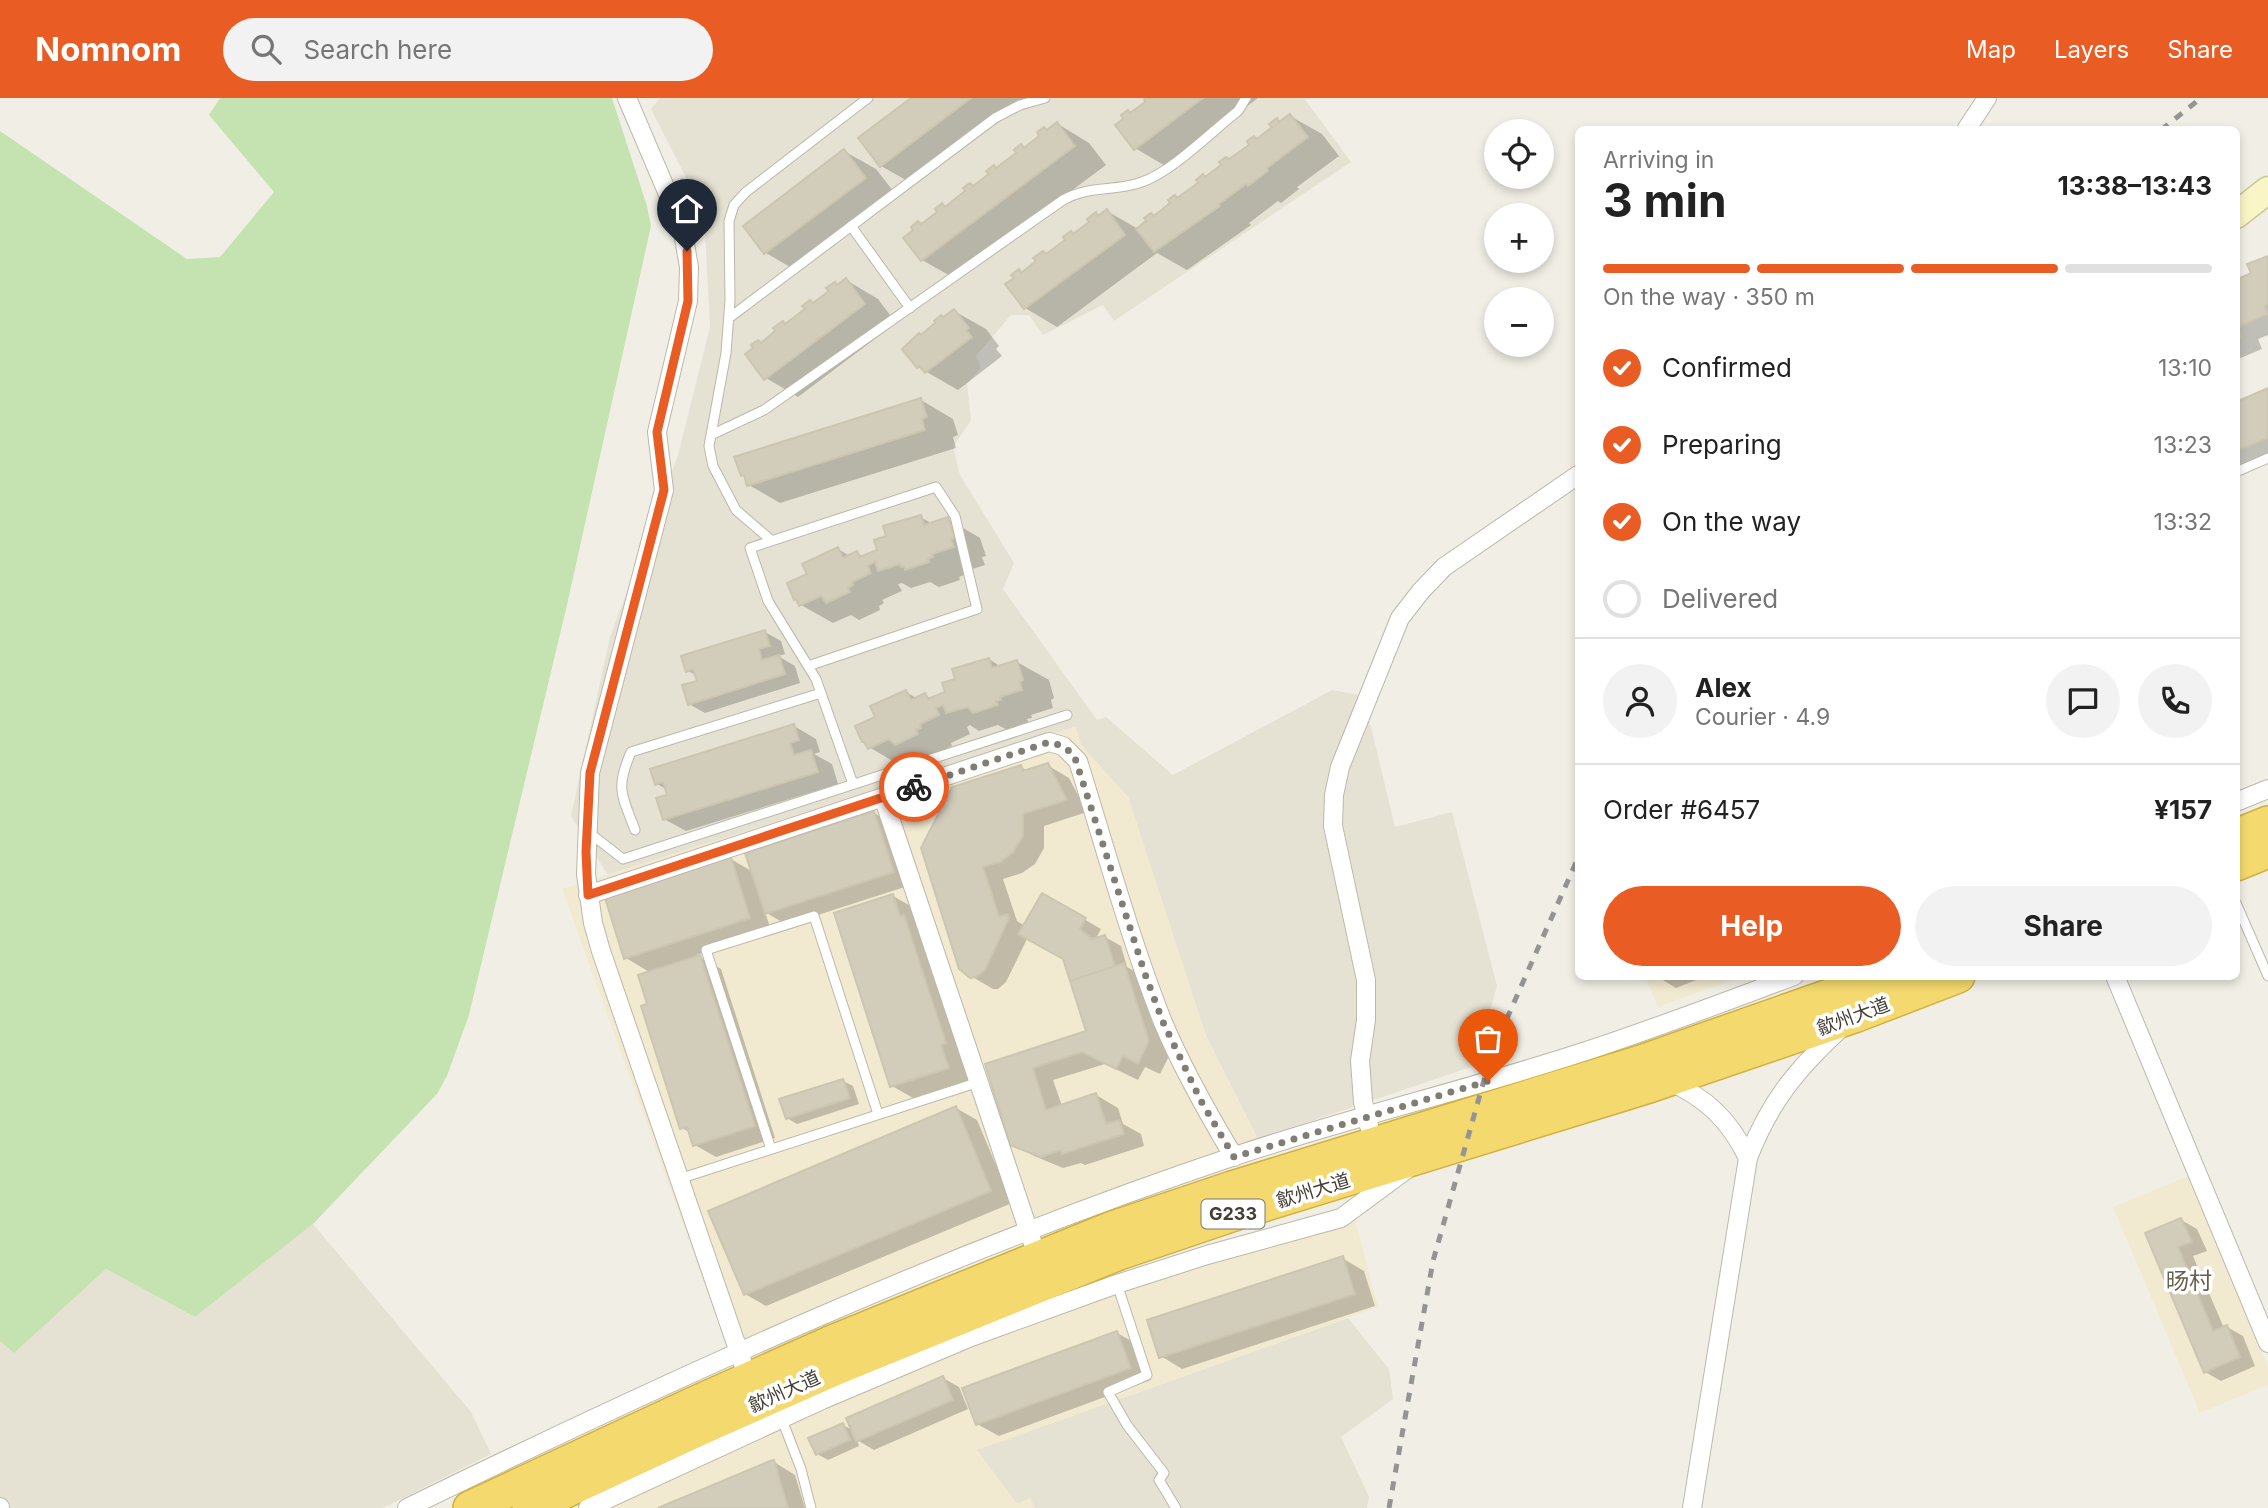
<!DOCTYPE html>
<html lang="en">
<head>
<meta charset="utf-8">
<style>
  body { margin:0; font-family:Inter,"Noto Sans SC",sans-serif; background:#f2f2f2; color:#222; height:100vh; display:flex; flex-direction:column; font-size:26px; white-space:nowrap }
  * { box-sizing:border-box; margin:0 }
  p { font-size:23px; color:#767676 }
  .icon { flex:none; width:38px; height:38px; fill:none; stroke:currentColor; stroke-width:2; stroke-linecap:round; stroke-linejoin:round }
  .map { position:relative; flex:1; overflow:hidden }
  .side { position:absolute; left:1575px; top:28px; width:665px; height:854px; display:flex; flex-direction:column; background:#fff; border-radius:10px; box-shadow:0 4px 10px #0003 }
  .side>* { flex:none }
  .tools { position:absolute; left:1484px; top:21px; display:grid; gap:14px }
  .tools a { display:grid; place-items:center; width:70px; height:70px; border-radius:50%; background:#fff; box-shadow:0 4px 10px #0003; font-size:35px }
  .pin { position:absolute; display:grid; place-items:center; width:60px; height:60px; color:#fff; margin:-72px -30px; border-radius:50% 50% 50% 0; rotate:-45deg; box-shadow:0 0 7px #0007 }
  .pin .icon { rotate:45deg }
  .courier { position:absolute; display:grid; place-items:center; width:70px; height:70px; margin:-35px; border:5px solid #e95d24; border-radius:50%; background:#fff; color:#222; box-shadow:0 2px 9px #0007 }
  .headline em { font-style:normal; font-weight:700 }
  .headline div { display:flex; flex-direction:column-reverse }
  .headline { display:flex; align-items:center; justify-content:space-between; height:119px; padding:0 28px }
  h1 { font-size:46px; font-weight:700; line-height:52px }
  .bar { display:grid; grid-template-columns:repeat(4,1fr); gap:10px 7px; align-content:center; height:84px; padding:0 28px }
  .bar i { height:9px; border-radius:5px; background:#e0e0e0 }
  .bar .active { background:#e95d24 }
  .bar p { grid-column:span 4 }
  .line { display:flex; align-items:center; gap:18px; padding:0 28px; border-top:2px solid #e0e0e0 }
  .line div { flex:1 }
  .round { display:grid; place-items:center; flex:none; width:74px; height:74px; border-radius:37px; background:#f2f2f2 }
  ol { padding:0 28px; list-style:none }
  li { display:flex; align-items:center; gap:21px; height:77px }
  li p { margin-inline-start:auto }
  li .icon { padding:7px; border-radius:50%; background:#e95d24; color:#fff; stroke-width:4 }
  li:last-child { color:#767676 }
  li i { width:38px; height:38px; border:4px solid #e0e0e0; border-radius:50% }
  .primary-button { display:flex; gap:14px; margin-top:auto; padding:14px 28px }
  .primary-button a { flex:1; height:80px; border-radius:42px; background:#e95d24; color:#fff; font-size:28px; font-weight:700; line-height:80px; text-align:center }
  .primary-button a+a { background:#f2f2f2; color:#222 }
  header { display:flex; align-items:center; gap:42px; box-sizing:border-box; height:98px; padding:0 35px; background:#e95d24; color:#fff }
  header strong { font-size:33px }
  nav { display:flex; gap:38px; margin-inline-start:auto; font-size:24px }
  .search { width:490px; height:63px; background:#f2f2f2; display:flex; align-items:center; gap:18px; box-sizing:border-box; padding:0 24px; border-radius:38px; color:#767676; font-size:26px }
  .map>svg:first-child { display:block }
  .residential { fill:#e5e2d3 }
  .commercial { fill:#f2e9d1 }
  .green { fill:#c5e3b0 }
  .shadow { fill:#0003 }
  .building { fill:#d2ccbb; stroke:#ccc5af; stroke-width:2 }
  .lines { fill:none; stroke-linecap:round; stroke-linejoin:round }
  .lane-casing { stroke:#bcb8a8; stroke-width:11 }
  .street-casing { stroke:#bcb8a8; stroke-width:20 }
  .secondary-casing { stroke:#cec797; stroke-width:29 }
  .highway-casing { stroke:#d1b03f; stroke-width:36 }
  .lane { stroke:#fff; stroke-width:9 }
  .street { stroke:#fff; stroke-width:18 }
  .secondary { stroke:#faf5c6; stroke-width:26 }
  .highway { stroke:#f3d96e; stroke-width:33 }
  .rail { stroke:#949494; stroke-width:5; stroke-dasharray:9 9; stroke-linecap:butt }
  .done { stroke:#807d73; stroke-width:7; stroke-dasharray:0 12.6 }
  .route { stroke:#e95d24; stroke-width:9 }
  .labels { text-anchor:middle; stroke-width:7; stroke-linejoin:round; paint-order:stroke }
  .shield { fill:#fff; stroke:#7b7972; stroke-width:2 }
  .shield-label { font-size:18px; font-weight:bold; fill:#433f35 }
  .street-label { font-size:19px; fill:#433f35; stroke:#fff }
  .quarter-label { font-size:23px; fill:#655f4d; stroke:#fff }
</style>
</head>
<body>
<header>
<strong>Nomnom</strong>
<div class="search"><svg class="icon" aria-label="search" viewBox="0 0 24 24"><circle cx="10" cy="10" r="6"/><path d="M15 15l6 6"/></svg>Search here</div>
<nav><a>Map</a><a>Layers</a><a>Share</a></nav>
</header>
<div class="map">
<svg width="2268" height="1410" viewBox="0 0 2268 1410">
  <rect width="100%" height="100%" fill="#f1efe5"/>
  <!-- residential -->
  <path class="residential" d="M660,0H1304L1351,64L1114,223L1103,207L1043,237L1029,217H1011L976,258L981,270L967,286L971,322L953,349L960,377L1014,465L1003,491L1097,622L1106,619L1173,677L1332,592L1360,597L1371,629L1395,729L1452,714L1497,888L1474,968L1258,1041L1206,938L1128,699L1081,647L1075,629L608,777L571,718L610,539L678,357L710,229L704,115L651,11Z
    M313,1126L471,1314L491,1356L383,1410H0V1243L14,1254L106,1171L195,1219Z
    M1348,1220L1389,1271L1393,1301L1341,1339L1369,1399L1367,1410H1035L1030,1400L1018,1407L976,1352Z"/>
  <!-- commercial -->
  <path class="commercial" d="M1076,629L1081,647L1128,699L1206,938L1258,1041L1007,1132L727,1248L562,791Z
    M1645,879H1740L1658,909Z
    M2188,1078L2268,1268V1287L2200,1315L2113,1109Z
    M1354,1117L1378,1209L977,1352L1017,1406L1030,1400L1035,1410H605L797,1321L1132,1184Z"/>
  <!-- green -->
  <path class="green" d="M220,0H612L647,108L651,128L567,507L469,917L447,978L437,996L313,1126L195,1219L106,1171L14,1255L0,1243V33L187,161L220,159L274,94L209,17Z"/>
  <!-- shadow -->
  <path class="shadow" d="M914,0H1027L913,86L881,68Z
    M1147,0H1258L1167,69L1135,50L1125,21L1128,14L1132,16L1148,4Z
    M1290,18L1322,36L1339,58L1297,89L1299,91L1281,105L1278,103L1249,125L1251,127L1187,172L1157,155L1057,229L1025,210L1008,186L1016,180L1019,173L1023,176L1068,142L1071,135L1075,137L1092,125L1096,116L1100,119L1107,113L1138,131L1173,105L1175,99L1179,101L1275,30L1277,22L1281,25Z
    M1058,26L1089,45L1106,67L954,180L922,162V127L940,114L943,107L946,109Z
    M844,53L876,71L897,98L797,173L766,155L745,128Z
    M2268,160V237L2258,241L2262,251L2236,262V183L2253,176Z
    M846,182L878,201L896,225L798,299L766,280L762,246Z
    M954,213L986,231L999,248L996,251L1002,258L958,292L918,269L921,238Z
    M2268,292V361L2236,374V306Z
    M921,302L953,321L958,337L953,339L956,350L780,405L749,387L746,379L742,377Z
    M920,419L933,426L948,421L980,440L986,458L982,459L985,467L963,474L964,477L959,479L960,482L939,489L930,484L911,490L902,485L898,486L902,493L882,502L884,505L879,508L880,512L859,522L851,517L833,525L801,507L809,477L838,451L850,458L857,455L864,459L879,453L889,440Z
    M765,534L781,543L785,556L778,558L795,568L800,585L705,615L689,606L699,584L697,578L687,572Z
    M989,561L1001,569L1017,564L1049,582L1054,600L1051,602L1053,610L1031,617L1032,620L1027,621L1029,625L1007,632L998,627L979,633L970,627L967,629L970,636L951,645L952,648L947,650L949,655L928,664L919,659L901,668L869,649L877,620L906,594L918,601L925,597L932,601L947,595L957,582Z
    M794,628L816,641L820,654L814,656L832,666L838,686L686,733L664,721L668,692L657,686Z
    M1047,667L1069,680L1087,714L1044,728V750L1035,766L1022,775L1003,781L1017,823L1025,828L1042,797L1101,831L1095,842L1105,839L1121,848L1127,869L1146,880L1170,956L1160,976L1145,969L1138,982L1105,966L1053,982L1062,1008L1096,997L1118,1010L1123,1026L1141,1036L1144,1048L1085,1067L1081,1065L1063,1070L1034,1058L1012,1045L987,967L1088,934L1065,860L1028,839L1006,884L998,891H993L971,878L922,750L1021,669L1028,673Z
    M874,715L895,727L914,786L787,827L765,814L771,832L696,857L721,871L775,1040L716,1059L695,1047L691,1035L682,1030L650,907L651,875L626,860L731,761L753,774Z
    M893,798L914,810L969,982L913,1000L892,988Z
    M1656,878H1706L1676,890Z
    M843,983L853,988L859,1006L797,1026L787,1020Z
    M956,1010L977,1022L1012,1105L766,1208L745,1196Z
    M2181,1122L2197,1131L2207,1153L2193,1158L2224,1230L2227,1229L2243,1238L2255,1268L2221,1283L2205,1274L2147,1136Z
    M1342,1160L1364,1173L1375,1208L1182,1271L1161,1258Z
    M1117,1235L1139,1247L1151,1282L999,1338L977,1326Z
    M943,1280L959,1289L968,1311L874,1352L857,1342L859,1348L828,1362L817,1356L843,1327L854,1333Z
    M774,1364L795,1377L805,1410H663Z"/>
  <!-- building -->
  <path class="building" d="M911,0H971L880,69L858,40Z
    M1203,0L1134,52L1115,27L1123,21L1121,17L1128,12L1130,15L1145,4L1144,0Z
    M1290,16L1308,39L1267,70L1268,73L1248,88L1246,86L1219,106L1220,108L1154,154L1136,131L1146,123L1144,120L1151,115L1154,118L1170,105L1168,102L1175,97L1177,100L1198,85L1196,82L1203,76L1205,79L1221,67L1219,64L1226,59L1229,61L1249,47L1247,43L1254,38L1257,41L1272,29L1269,26L1277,20L1279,24Z
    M1057,24L1075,48L921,163L903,140L913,132L911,129L918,123L921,126L937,114L935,111L942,105L945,109L965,93L963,90L970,85L973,88L989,76L986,73L994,67L996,70L1016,55L1014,52L1021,46L1024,50L1039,38L1037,34L1044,29L1047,32Z
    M844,51L866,80L764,156L743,128Z
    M1107,111L1125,137L1024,211L1005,186L1014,180L1011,177L1019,171L1021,175L1036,163L1033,160L1043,153L1046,156L1065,142L1063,139L1071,133L1073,136L1089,124L1087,121L1096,114L1098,118Z
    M2268,158V206L2265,208L2268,216L2238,229L2242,239L2236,241V182L2251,175L2247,166Z
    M846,180L865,206L764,282L745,256L753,250L751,247L758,242L761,245L775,233L773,230L783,223L785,226L805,211L802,208L810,202L813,205L829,193L826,190L835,184L837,187Z
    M954,211L969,230L966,232L972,239L925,275L919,268L917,270L902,251L919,235L921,237L935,225L934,223L941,217L943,219Z
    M2268,290V340L2236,353V304Z
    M921,300L927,319L922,321L925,332L747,388L744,377L741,378L734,359Z
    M921,417L924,427L948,419L955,440L951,441L954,449L932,456L933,459L928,461L929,464L905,472L904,468L901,469L900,466L878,473L875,464L868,468L871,475L852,484L853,487L848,490L850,494L826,505L821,498L799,508L796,501L794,502L787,485L807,476L802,466L838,449L843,460L857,453L860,459L877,452L874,442L886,438L883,428Z
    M765,532L770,548L759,551L762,562L779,557L785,576L688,607L682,587L697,583L693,571L686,574L681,558Z
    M989,560L992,570L1017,562L1023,582L1020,584L1022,592L1000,599L1001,602L996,603L998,607L973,615L968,609L946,615L943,607L936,610L939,617L920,626L921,630L916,632L918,636L895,647L889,641L868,651L864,644H862L855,628L875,619L870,608L906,592L911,602L925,595L928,601L945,594L942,585L955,581L952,571Z
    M794,626L799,642L790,645L794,657L811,652L818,674L663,722L656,700L667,697L663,684L655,687L650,671Z
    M1048,665L1067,702L1023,716V738L1013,754L1000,764L983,769L999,818L1008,816L1009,820L985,872L976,879L970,880L959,871L921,750L952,689L1021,667L1023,673Z
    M874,713L894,774L765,816L745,755Z
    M731,759L750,820L624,861L605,800Z
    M1042,795L1086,820L1080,831L1092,841L1105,837L1115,868L1070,883L1063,861L1018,836Z
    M893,796L900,818L904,817L946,945L941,947L949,970L890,989L834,815Z
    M700,857L755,1028L693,1048L687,1029L680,1031L641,908L647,906L638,877Z
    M1124,865L1149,943L1138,966L1123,958L1116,971L1082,954L1033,970L1046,1012L1096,995L1106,1026L1119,1022L1124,1036L1062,1056L1061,1052L1041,1059L1010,1047L985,966L1086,933L1070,883Z
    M843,981L850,1000L786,1021L779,1001Z
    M956,1008L991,1093L744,1197L708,1113Z
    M2181,1120L2192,1144L2178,1149L2213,1233L2227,1227L2240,1259L2204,1275L2145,1135Z
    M1343,1158L1355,1196L1159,1260L1147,1222Z
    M1117,1233L1131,1270L976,1327L962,1290Z
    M943,1278L953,1302L856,1344L846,1320Z
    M843,1325L850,1342L816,1357L808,1340Z
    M774,1362L788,1410H658L770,1363Z"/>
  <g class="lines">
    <!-- lane casing -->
    <g class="lane-casing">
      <path id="lane" d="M851,128L910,210
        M729,220L995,20L1020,7L1045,0
        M711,337L764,312L1063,102C1090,87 1114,94 1142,84C1173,73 1211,34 1238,13L1246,0
        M2236,374L2268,360
        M772,443L736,412L713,368L709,348L726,255L730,202L729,123L734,107L746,94L868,0
        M808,568L977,511L955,418L936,389L750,450L768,503L816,581L853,686
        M635,732C622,697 615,691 631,654L821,595
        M587,733L623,761L1067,617
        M2236,805L2268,878
        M771,1051L706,852L814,818L878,1016
        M679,1081L979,984
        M1116,1183L1147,1277L1108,1294L1127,1327L1164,1375L1159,1382L1176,1410
        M781,1319L801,1371L811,1410"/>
    </g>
    <!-- street casing -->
    <g class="street-casing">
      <path id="street" d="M627,0L682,129L689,169L688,203L657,334L664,392L590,675L586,776L593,825L601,853L743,1266
        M1966,32L1987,0
        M883,699L1032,1143
        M2236,704L2268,691
        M588,797L1049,644L1063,648L1078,663C1105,749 1129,838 1162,922C1182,970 1207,1014 1234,1059
        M2115,878L2268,1245
        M1667,982C1706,1000 1729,1021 1748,1060
        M1369,1028L1363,1004L1360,963L1366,922V882L1333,728L1334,697L1340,669L1400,520L1421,493L1444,469L1578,377
        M0,1409V1410
        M407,1410C675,1279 949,1154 1232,1059C1348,1020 1467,992 1583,954C1654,931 1724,904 1794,878
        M588,1410L822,1302L971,1239L1117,1186L1207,1157L1341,1120L1406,1072
        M1692,1410L1748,1060C1769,1005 1796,972 1839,932"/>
    </g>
    <!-- secondary casing -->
    <g class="secondary-casing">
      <path id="secondary" d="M2236,117L2268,92"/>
    </g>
    <!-- highway casing -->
    <g class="highway-casing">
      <path id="highway" d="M2236,738L2268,725
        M2236,766L2268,753
        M470,1410L691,1307L830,1245L1110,1131L1232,1090L1641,964L1886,878
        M529,1410L701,1330L839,1269L1119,1155L1240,1114L1649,988L1854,918L1958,878"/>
    </g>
    <!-- lane -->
    <use href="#lane" class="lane"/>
    <!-- street -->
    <use href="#street" class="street"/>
    <!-- secondary -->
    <use href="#secondary" class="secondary"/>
    <!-- highway -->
    <use href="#highway" class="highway"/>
    <!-- rail -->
    <path class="rail" d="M2161,32L2201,0
      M1389,1410L1433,1163L1492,954L1578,760"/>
  </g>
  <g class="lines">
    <!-- done -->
    <path class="done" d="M914,689L1049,644L1063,648L1074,657L1145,876L1163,924L1201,1003L1234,1059L1488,983"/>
    <!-- route -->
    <path class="route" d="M687,153L688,203L657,334L664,392L590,675L586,754L588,797L914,689"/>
  </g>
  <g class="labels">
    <!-- shield labels -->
    <rect class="shield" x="1201.5" y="1101.5" width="63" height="29" rx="5"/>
    <g class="shield-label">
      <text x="1233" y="1122">G233</text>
    </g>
    <!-- street labels -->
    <g class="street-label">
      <text transform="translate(1853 918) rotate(-20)" y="7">歙州大道</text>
      <text transform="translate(1313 1092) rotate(-17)" y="7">歙州大道</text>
      <text transform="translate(784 1293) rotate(-24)" y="7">歙州大道</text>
    </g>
    <!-- quarter labels -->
    <g class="quarter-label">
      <text x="2189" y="1191">旸村</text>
    </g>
  </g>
</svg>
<div class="tools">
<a><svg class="icon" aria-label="locate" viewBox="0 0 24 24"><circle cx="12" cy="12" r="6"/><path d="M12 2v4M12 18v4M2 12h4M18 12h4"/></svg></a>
<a>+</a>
<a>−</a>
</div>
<div class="pin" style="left:1488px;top:983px;background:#ea580c"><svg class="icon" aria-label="bag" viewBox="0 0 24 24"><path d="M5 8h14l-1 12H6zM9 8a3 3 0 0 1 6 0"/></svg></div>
<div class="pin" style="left:687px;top:153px;background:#1f2937"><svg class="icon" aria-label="home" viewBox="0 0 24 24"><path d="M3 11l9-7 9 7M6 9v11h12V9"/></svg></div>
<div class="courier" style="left:914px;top:689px"><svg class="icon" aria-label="bike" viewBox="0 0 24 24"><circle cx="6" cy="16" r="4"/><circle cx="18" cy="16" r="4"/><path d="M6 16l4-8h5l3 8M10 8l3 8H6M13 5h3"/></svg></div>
<section class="side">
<div class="headline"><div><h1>3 min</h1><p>Arriving in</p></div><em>13:38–13:43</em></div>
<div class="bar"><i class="active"></i><i class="active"></i><i class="active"></i><i></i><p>On the way · 350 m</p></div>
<ol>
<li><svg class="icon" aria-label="check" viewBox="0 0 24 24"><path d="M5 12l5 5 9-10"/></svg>Confirmed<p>13:10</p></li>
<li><svg class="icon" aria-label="check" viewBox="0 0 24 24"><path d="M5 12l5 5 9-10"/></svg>Preparing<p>13:23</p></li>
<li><svg class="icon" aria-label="check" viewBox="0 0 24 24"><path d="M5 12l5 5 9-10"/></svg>On the way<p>13:32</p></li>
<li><i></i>Delivered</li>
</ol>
<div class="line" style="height:126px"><a class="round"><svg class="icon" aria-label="person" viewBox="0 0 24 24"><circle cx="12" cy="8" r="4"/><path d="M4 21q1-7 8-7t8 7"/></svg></a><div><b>Alex</b><p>Courier · 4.9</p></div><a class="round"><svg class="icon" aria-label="chat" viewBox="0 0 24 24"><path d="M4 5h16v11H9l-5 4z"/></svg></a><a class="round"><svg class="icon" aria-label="phone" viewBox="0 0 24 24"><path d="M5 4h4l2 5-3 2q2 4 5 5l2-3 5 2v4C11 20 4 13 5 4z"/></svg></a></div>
<div class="line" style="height:91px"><div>Order #6457</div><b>¥157</b></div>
<div class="primary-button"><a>Help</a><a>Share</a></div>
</section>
</div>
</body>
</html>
